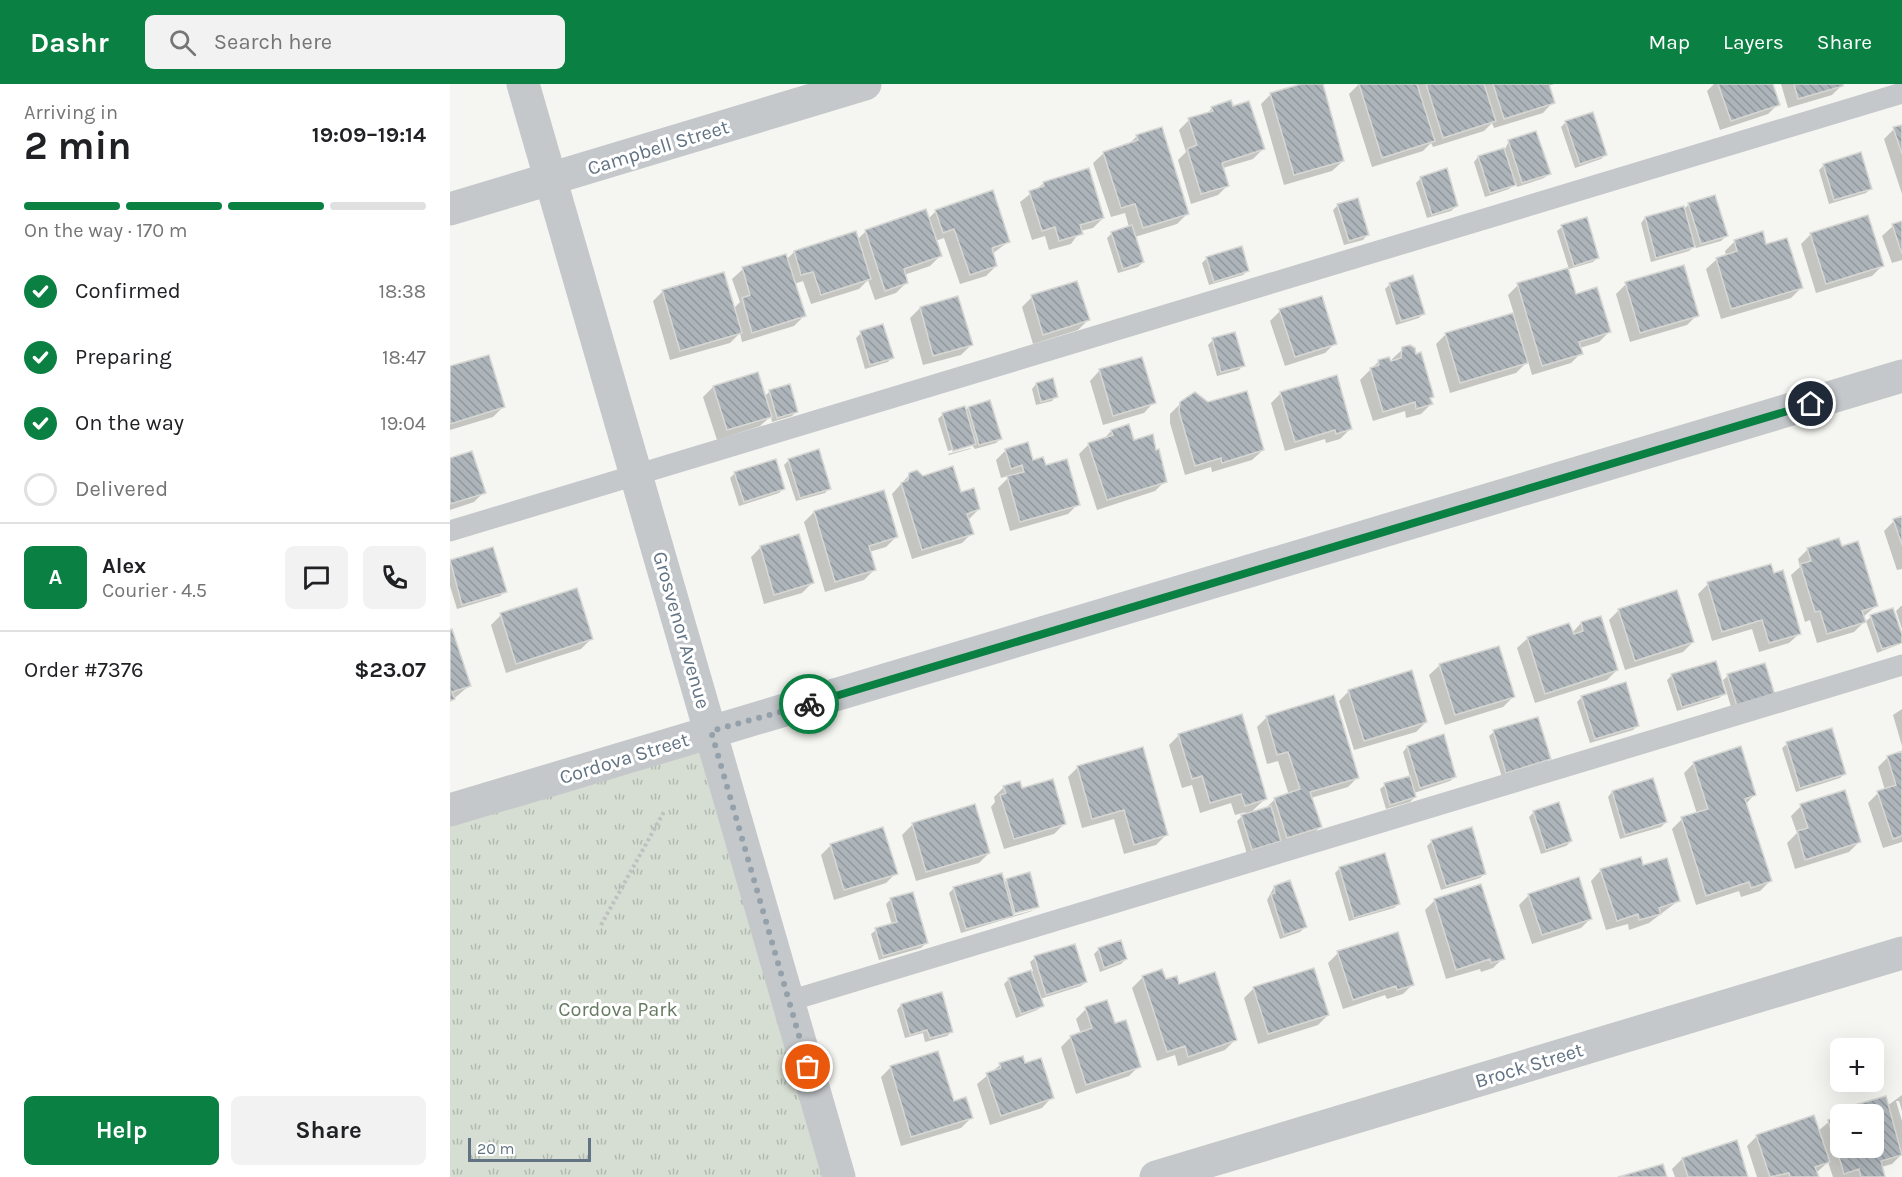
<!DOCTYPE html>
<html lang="en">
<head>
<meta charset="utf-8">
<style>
  body { margin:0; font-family:Karla,sans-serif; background:#f2f2f2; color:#202124; height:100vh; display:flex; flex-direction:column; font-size:22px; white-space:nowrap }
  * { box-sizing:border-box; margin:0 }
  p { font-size:20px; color:#757577 }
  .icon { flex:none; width:33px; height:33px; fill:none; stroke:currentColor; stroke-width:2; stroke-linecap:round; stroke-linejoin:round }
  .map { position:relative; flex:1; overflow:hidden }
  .sheet { display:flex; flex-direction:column; background:#fff; width:450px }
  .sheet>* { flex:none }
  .controls { position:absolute; left:1380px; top:954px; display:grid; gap:12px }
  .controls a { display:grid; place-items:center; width:54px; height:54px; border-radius:9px; background:#fff; box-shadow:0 6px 24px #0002; font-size:30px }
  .scale { position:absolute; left:18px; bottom:15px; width:123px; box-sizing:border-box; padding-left:6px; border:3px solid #627484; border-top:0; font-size:16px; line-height:21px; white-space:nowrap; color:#627484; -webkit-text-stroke:4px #fff; paint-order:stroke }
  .pin { position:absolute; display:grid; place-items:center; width:51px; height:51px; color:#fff; margin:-26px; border:3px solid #fff; border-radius:50%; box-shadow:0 2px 6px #0007 }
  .courier { position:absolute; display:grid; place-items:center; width:60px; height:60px; margin:-30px; border:4px solid #0b8043; border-radius:50%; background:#fff; color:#222; box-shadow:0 2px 8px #0007 }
  .headline em { font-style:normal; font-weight:700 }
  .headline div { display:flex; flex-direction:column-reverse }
  .headline { display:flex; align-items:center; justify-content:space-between; height:102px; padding:0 24px }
  h1 { font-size:39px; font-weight:700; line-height:45px }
  .bar { display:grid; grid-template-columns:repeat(4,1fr); gap:9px 6px; align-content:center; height:72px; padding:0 24px }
  .bar i { height:8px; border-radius:4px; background:#e0e0e0 }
  .bar .selected { background:#0b8043 }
  .bar p { grid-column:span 4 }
  .line { display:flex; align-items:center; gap:15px; padding:0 24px; border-top:2px solid #e0e0e0 }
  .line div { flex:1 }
  .round { display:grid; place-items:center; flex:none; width:63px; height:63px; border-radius:9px; background:#f2f2f2 }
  ol { padding:0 24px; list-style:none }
  li { display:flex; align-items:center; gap:18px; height:66px }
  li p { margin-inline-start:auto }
  li .icon { padding:6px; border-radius:50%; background:#0b8043; color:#fff; stroke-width:4 }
  li:last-child { color:#757577 }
  li i { width:33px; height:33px; border:3px solid #e0e0e0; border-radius:50% }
  .cta { display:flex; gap:12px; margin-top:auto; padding:12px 24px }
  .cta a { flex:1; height:69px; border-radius:9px; background:#0b8043; color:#fff; font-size:24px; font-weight:700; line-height:69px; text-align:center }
  .cta a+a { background:#f2f2f2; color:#202124 }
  header { display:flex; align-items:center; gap:36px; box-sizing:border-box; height:84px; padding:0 30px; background:#0b8043; color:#fff }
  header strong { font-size:28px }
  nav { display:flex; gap:33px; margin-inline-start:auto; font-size:21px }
  .search { width:420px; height:54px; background:#f2f2f2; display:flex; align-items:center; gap:15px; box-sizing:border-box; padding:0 21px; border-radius:9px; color:#757577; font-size:22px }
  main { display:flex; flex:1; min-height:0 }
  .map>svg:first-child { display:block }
  .park { fill:url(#park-tufts) }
  .shadow { fill:#0003; fill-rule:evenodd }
  .building { fill:url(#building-back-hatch); stroke:#d7d7d4; stroke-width:1.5 }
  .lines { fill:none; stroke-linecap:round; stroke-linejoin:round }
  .path { stroke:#bec0c2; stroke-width:4; stroke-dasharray:3 3; stroke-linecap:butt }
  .service { stroke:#c4c8cb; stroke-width:21 }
  .minor { stroke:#c4c8cb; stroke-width:33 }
  .done { stroke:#95a1aa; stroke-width:6; stroke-dasharray:0 10.8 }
  .route { stroke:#0b8043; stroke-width:8 }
  .labels { text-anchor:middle; stroke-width:6; stroke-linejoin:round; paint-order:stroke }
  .street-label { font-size:20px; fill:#627484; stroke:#fff }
  .park-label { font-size:20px; fill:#667b61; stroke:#fff }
</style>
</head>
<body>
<header>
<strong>Dashr</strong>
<div class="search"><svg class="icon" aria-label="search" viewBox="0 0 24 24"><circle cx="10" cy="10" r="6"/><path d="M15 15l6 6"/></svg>Search here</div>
<nav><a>Map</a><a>Layers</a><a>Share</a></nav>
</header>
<main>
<section class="sheet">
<div class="headline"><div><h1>2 min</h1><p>Arriving in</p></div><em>19:09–19:14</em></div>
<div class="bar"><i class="selected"></i><i class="selected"></i><i class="selected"></i><i></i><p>On the way · 170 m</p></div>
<ol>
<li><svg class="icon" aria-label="check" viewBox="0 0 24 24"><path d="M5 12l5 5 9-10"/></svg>Confirmed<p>18:38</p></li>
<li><svg class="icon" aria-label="check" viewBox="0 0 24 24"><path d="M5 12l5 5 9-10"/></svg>Preparing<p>18:47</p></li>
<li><svg class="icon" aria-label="check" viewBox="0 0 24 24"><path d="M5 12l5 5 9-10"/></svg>On the way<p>19:04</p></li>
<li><i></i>Delivered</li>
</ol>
<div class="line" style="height:108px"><b class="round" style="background:#0b8043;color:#fff">A</b><div><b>Alex</b><p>Courier · 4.5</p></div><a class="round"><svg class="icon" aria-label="chat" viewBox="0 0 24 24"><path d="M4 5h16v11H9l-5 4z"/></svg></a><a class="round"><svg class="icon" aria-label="phone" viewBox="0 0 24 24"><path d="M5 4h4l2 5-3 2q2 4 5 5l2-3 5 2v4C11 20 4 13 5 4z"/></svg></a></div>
<div class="line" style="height:78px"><div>Order #7376</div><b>$23.07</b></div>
<div class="cta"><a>Help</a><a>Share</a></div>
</section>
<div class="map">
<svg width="1452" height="1093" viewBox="0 0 1452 1093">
  <defs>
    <pattern id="park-tufts" width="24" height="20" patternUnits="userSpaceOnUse" patternTransform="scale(1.5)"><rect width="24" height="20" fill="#d6ddd2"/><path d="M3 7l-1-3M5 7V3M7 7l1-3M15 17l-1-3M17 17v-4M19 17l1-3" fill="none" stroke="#b1b8b0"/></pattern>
    <pattern id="building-back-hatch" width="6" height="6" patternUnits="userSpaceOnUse" patternTransform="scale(1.5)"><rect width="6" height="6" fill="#aeb5ba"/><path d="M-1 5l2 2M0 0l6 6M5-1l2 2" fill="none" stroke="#91989d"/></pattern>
  </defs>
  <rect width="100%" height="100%" fill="#f5f5f1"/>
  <!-- park -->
  <path class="park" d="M262,647L389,1093H0V726Z"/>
  <!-- shadow -->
  <path class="shadow" d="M857,0H871L893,77L882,87L834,101L811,20L821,10Z
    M909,0H1104L1098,2L1103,18L1093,29L1044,44L1042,39L1034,47L983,63L981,59L973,67L922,83L899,10Z
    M1264,0H1321L1328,20L1318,30L1270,46L1257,7Z
    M1331,0H1391L1392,1L1382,11L1338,24Z
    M762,24L813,65L803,75L773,84L778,101L768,111L741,120L728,76L736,68L729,46L739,36L756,31Z
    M1116,38L1156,70L1151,75L1125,84L1111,43Z
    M1452,42V110L1434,55L1444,45Z
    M687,52L737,130L727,140L685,153L693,178L688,183L668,189L657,154L662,149L679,143L675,129L661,133L643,79L654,69L678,61Z
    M1059,57L1099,89L1094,94L1067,103L1066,98L1059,105L1035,113L1024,78L1028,73L1055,65Z
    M1374,81L1421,104L1416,109L1379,120L1369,86Z
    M971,94L1006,122L1001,127L977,134L966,99Z
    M594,99L653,134L643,144L630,147L621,160L599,166L595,152L582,156L570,118Z
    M1239,120L1276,152L1271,157L1246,164L1245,161L1239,167L1201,178L1191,139L1195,134L1233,123V126Z
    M888,121L917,151L913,156L894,161L883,126Z
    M486,127L558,158L542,170L546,182L536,192L510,200L494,154L485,157L490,172L480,182L454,191L456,199L446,209L425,216L418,196L409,205L361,220L353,197L344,200L354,232L344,242L292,258L290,249L280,259L220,276L203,217L213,207L283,225L290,218L282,195L293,185L336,176L344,168L407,156L416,147L478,135Z
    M1452,139V176L1442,179L1432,152L1443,142Z
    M1112,143L1148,173L1143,178L1119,185L1107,147Z
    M1361,150L1432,182L1422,192L1366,209L1351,160Z
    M1285,157L1315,162L1351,204L1341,214L1271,235L1256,185L1267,175L1276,172L1275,167Z
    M757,174L798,186L793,191L759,201L752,179Z
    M1117,186L1125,212L1159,248L1149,258L1130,264L1131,269L1121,279L1082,291L1078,277L1066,289L1000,309L986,260L996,250L1064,230L1058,211L1068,201Z
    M940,200L973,229L969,234L946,241L935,205Z
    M1176,200L1247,231L1237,241L1180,258L1166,210Z
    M582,213L638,236L628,246L583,260L572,223Z
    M470,224L521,261L511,271L473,281L460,234Z
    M830,227L885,259L875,269L835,282L820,237Z
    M411,249L442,273L438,278L415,285L406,254Z
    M763,256L793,281L789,286L767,292L758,261Z
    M953,265L983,312L979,316L981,320L971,330L956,334L955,327L923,337L910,296L928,278L942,284V275Z
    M0,284L53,323L43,333L0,346Z
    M650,286L704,318L694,329L653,341L640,297Z
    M307,290L314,313L320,307L346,328L342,332L322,338L321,332L310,342L267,356L253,313L263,303Z
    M586,300L606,312L602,317L586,321L582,305Z
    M831,309L900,345L890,355L876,359L875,355L835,367L821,319Z
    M731,319L757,320L813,366L802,376L762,388L761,383L735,391L720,339V330Z
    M518,324L551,354L546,359L525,365L521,360L498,367L488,335L493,330L515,327Z
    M678,342L683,358L715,397L705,407L647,426L629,370L639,360L653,356L661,347Z
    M521,364L520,365L499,371L498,370Z
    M556,366L595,383L628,420L618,430L560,447L548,404L561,391L551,394L546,376Z
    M0,375L34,408L24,418L0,426Z
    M339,376L379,404L375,409L346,417L334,381Z
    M285,389L334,404L329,409L289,422L280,394Z
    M460,390L510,410L529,425L518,436L522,449L512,459L462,475L442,410Z
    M364,428L446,453L436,463L419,468L424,486L414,496L375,508L354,438Z
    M1452,434V485L1447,486L1434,447L1444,437Z
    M311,463L362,499L352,509L314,520L301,473Z
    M1391,464L1426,522L1413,533L1414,538L1404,548L1367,559L1360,536L1355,538L1341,491L1350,483L1348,475L1358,465Z
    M42,465L55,507L50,512L7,525L0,502V478Z
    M1258,500L1350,549L1339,559L1309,568L1302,545L1262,557L1248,510Z
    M1451,522H1452V545L1446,527Z
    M1169,526L1243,558L1233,568L1175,586L1159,536Z
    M51,531L142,554L131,565L56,589L41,541Z
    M1421,533L1452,547V559L1427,569L1416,537Z
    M1131,539L1167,586L1157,596L1085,619L1067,564L1078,554L1122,549Z
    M0,548L20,601L0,618Z
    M990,581L1063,613L1053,623L995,641L979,591Z
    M1222,591L1274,610L1269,614L1227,627L1217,596Z
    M1278,592L1323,611L1282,626L1273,596Z
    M899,607L976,638L966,648L904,666L889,617Z
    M1132,613L1188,641L1183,646L1140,659L1127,618Z
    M1452,625V662L1443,631Z
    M817,633L908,693L898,703L861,714L870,743L860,753L797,770L787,737L796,728L785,731L781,719L750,729L742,701L732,704L719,661L729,651L815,715L800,729L815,725L825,715L839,711L828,677L817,680L807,643Z
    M1044,648L1099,675L1095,680L1052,693L1039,652Z
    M993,652L1005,693L1000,697L964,709L965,713L960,718L936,725L930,705L935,701L960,693L953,668L957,663Z
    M1337,660L1395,689L1390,694L1346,708L1332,664Z
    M1452,669V758L1433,764L1418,719L1428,709L1435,706L1428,683L1438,673Z
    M1244,679L1304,711L1296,720L1320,797L1310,807L1291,813L1289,807L1246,821L1222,745L1232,735L1247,730L1234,689Z
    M628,683L716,751L706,761L674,770L664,735L632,744L618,693Z
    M554,703L571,706L614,740L604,750L554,765L541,723L545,718L544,713Z
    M1162,708L1216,738L1211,743L1170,755L1158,713Z
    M524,722L539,769L529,779L466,797L452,751L462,741Z
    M1351,722L1409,758L1399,768L1345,785L1337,759L1347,749L1341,732Z
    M1084,728L1121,757L1116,762L1091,770L1079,733Z
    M982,757L1035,789L1030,794L991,806L977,762Z
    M381,761L446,789L436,799L384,816L371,771Z
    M1192,783L1228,817L1199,839L1179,846L1178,840L1156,846L1141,797L1151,786Z
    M890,784L949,819L944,824L899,837L885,789Z
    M557,796L587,823L582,827L511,849L499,809L504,804L553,800ZM584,823V826L558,833V830Z
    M824,803L855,843L850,848L830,855L817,816Z
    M1079,811L1141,834L1131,844L1082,860L1069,821Z
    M441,815L476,859L471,864L429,876L421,850L426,846L442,841L436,820Z
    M985,816L1053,874L1043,884L1031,888L1030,885L996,895L975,826Z
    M649,865L676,875L671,880L650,888L644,870Z
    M888,869L963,900L953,910L937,915L935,911L893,925L878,879Z
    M585,874L636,898L631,902L590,915L592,921L587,926L566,934L554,900L559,895L583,887L580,878Z
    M711,887L715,897L728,902L785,956L775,966L728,982L725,971L707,977L682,904L692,894Z
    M804,904L878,931L868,941L808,960L794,914Z
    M451,921L502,947L497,952L475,958L473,949L455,954L447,926Z
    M636,925L689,982L679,992L626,1010L611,963L621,953L631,950L626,935Z
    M550,981H574L602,1013L592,1024L540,1041L527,1000Z
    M441,983L503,1019L521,1034L511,1044L451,1062L431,993Z
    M1452,1011V1027L1449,1017H1446L1452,1037V1070L1442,1080L1431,1083L1433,1093H1383L1378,1078L1366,1089L1367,1093H1307L1297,1062L1307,1052L1368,1047L1392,1027L1437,1022ZM1390,1030H1424V1064H1390Z
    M1232,1075L1297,1093H1225L1222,1085Z"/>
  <!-- building -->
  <path class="building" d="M851,0H873L894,77L844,91L820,9Z
    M909,0H967L985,57L932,74Z
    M976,0H1034L1046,37L993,54Z
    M1043,0H1099L1105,19L1054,35Z
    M1268,0H1323L1330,21L1281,37Z
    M1344,0H1393V2L1348,15Z
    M781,16L783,22L799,17L815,65L772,79L779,102L751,110L737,65L747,61L738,34L763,27L761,23Z
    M1143,28L1157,71L1130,80L1115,37Z
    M1452,41V70L1443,43Z
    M712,43L739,130L693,144L685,120L671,124L653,68L688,56L686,51Z
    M1086,47L1101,90L1072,99L1058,56Z
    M1054,64L1066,101L1040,109L1028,72Z
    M1411,68L1422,105L1384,116L1373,80Z
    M639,84L654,134L630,141L633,150L609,157L605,143L592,147L579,107L594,102L593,98Z
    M997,84L1008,122L982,131L970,93Z
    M543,106L560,158L542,164L547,182L520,191L504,145L493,149L485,126Z
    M1265,111L1278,152L1251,160L1238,119Z
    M908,114L919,151L899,157L887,120Z
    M1234,122L1245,163L1206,174L1195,133Z
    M476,125L492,172L454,185L458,199L435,207L415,146Z
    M1418,131L1434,182L1376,200L1360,149Z
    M1137,133L1149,174L1124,182L1111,141Z
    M1452,137V170L1442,140Z
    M682,141L694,178L673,185L661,148Z
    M406,147L421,195L371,211L363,188L351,191L344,167Z
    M1313,147L1316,160L1337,154L1353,204L1281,225L1266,174L1287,167L1284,156Z
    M792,162L799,187L764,198L756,173Z
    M336,170L356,232L302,249L292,214L300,211L292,183Z
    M1234,181L1249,232L1190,249L1175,198Z
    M1118,184L1126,210L1147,203L1161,248L1129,258L1133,270L1092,282L1067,199Z
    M274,188L292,249L230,267L212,206Z
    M963,191L975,230L951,237L939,199Z
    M627,197L640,236L593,251L581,211Z
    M508,212L523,261L483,272L470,223Z
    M872,212L887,260L845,273L829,225Z
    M1063,229L1078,279L1010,299L995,249Z
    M433,240L444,274L420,281L410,247Z
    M785,248L795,282L771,288L762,254Z
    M960,261L965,264L966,270L971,268L984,313L980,314L983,320L966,325L965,318L933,328L920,284L929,281L928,276L939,273L941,277L951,274L952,263Z
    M39,271L55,323L0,340V282Z
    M692,273L706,319L663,332L649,285Z
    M308,288L322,333L277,346L263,302Z
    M887,291L902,345L886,350L885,346L845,358L830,308Z
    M603,294L608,313L591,318L586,299Z
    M340,300L348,328L327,334L319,306Z
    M797,307L814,366L772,379L771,374L745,382L729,328L730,318L745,308L758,318Z
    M540,316L552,355L529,361L518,323Z
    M515,322L526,360L503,367L492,329Z
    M679,340L684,356L703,350L706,366L709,365L717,398L657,416L638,359L663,351L661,346Z
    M578,358L583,376L593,373L596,381L617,375L630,421L570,438L557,392L574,388L572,381L561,385L555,365Z
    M369,365L381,405L350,414L338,375Z
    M22,367L36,409L0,420V374Z
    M326,375L335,405L294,418L284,388Z
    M503,382L511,408L524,404L530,425L517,430L524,450L472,466L451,399L458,396L459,389L467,386L473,392Z
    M434,406L448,453L419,462L426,486L385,498L364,427Z
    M1452,432V461L1443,435Z
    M349,450L364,499L324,511L310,462Z
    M1389,454L1392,462L1408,457L1428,522L1412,527L1416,538L1377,550L1370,527L1365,528L1350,480L1361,477L1357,464Z
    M43,463L57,508L12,521L0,476Z
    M1321,480L1324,489L1333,486L1351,550L1319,559L1312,536L1272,548L1257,498Z
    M127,504L143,555L66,580L50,529Z
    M1227,506L1244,558L1185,577L1168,525Z
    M1443,524L1452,550V559L1432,565L1420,531Z
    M1151,532L1168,586L1095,610L1077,553L1119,539L1124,550L1133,547L1131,538Z
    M2,545L21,602L2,608L5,615L0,617V546Z
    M1049,562L1065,613L1005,631L989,580Z
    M1266,577L1276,610L1232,623L1221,590Z
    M1315,579L1325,611L1287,622L1277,590Z
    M962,586L977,638L914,657L898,606Z
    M1176,598L1189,642L1145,655L1131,612Z
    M884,611L909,694L860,708L872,743L837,754L824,714L850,705L838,668L827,671L816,632Z
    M792,630L817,715L795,722L791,710L760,719L752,692L742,695L728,650Z
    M1088,633L1101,675L1056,689L1043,646Z
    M1382,644L1396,690L1350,704L1336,658Z
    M994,650L1006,693L970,704L957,662Z
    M1291,662L1306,711L1295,715L1322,797L1301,804L1299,798L1256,812L1231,733L1258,725L1243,678Z
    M693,663L718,751L684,761L674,726L642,735L627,682Z
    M1452,667V752L1443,755L1427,707L1446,701L1437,672Z
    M960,692L966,713L940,721L934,699Z
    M1203,694L1217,738L1175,751L1162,707Z
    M603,695L616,740L564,755L550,711L556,709L553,702L570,697L572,704Z
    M1395,706L1411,758L1355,776L1347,747L1358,744L1350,720Z
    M1109,718L1122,757L1096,766L1083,727Z
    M525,720L540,769L476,788L462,739Z
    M821,722L831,757L802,766L791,731Z
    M433,743L448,790L394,806L380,760Z
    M1022,743L1036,790L996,802L981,756Z
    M935,769L950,820L904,834L889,783Z
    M1191,773L1193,781L1217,774L1230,817L1209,824L1211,830L1189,836L1188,830L1167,837L1150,785Z
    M580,788L589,823L565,829L556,795Z
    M552,789L564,832L516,845L503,803Z
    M1129,793L1142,835L1092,851L1078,810Z
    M840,796L857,843L834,851L821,810L825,809L824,802Z
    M1031,800L1055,875L1041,879L1040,875L1006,886L984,815Z
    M463,808L478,859L433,872L425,844L447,838L440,814Z
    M948,848L964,901L947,906L946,902L903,916L887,867Z
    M671,856L677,875L654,884L648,864Z
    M625,860L637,898L596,911L584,872Z
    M864,884L879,931L818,950L803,903Z
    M712,885L716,895L727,892L729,900L765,888L787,956L738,973L735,962L717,968L692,892Z
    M581,886L594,922L571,930L558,894Z
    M492,908L503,948L480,954L477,946L460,951L451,920Z
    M657,916L665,939L676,936L691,983L636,1001L620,952L642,944L635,923Z
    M488,967L504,1017L516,1013L523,1034L461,1053L440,982Z
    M573,972L575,979L591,974L604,1014L551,1032L536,989L551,984L549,979Z
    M1436,1012L1452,1071L1431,1077L1435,1093H1411L1409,1085L1394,1090L1378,1036L1390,1032V1064H1424V1030H1393L1391,1025Z
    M1364,1031L1380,1078L1365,1083L1369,1093H1340L1339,1089L1320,1093L1306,1051Z
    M1287,1056L1298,1093H1238L1232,1074Z
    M1213,1080L1217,1093H1168Z"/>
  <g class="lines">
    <!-- path -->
    <path class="path" d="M151,841L215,726"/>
    <!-- service -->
    <path class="service" d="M0,447L1452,9
      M339,917L1452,581"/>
    <!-- minor -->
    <path class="minor" d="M73,0L389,1093
      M0,125L415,0
      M0,726L1452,292
      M706,1093L1452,869"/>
  </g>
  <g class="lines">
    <!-- done -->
    <path class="done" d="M358,983L261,647L359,620"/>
    <!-- route -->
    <path class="route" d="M359,620L1361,320"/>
  </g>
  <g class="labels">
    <!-- street labels -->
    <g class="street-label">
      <text transform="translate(208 63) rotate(-17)" y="7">Campbell Street</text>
      <text transform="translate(232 546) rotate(74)" y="7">Grosvenor Avenue</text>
      <text transform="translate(174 674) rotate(-17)" y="7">Cordova Street</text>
      <text transform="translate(1079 981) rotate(-17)" y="7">Brock Street</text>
    </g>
    <!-- park labels -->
    <g class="park-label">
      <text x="168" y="932">Cordova Park</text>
    </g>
  </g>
</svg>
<div class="controls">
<a>+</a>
<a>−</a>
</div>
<div class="scale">20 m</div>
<div class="pin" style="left:358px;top:983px;background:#ea580c"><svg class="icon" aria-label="bag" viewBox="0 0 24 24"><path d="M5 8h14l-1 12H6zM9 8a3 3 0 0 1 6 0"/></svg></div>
<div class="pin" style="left:1361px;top:320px;background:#1f2937"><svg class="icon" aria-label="home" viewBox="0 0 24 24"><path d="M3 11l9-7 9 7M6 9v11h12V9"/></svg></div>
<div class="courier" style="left:359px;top:620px"><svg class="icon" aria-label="bike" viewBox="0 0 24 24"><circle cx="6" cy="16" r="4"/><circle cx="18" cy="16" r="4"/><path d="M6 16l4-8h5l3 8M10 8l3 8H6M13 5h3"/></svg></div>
</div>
</main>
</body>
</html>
